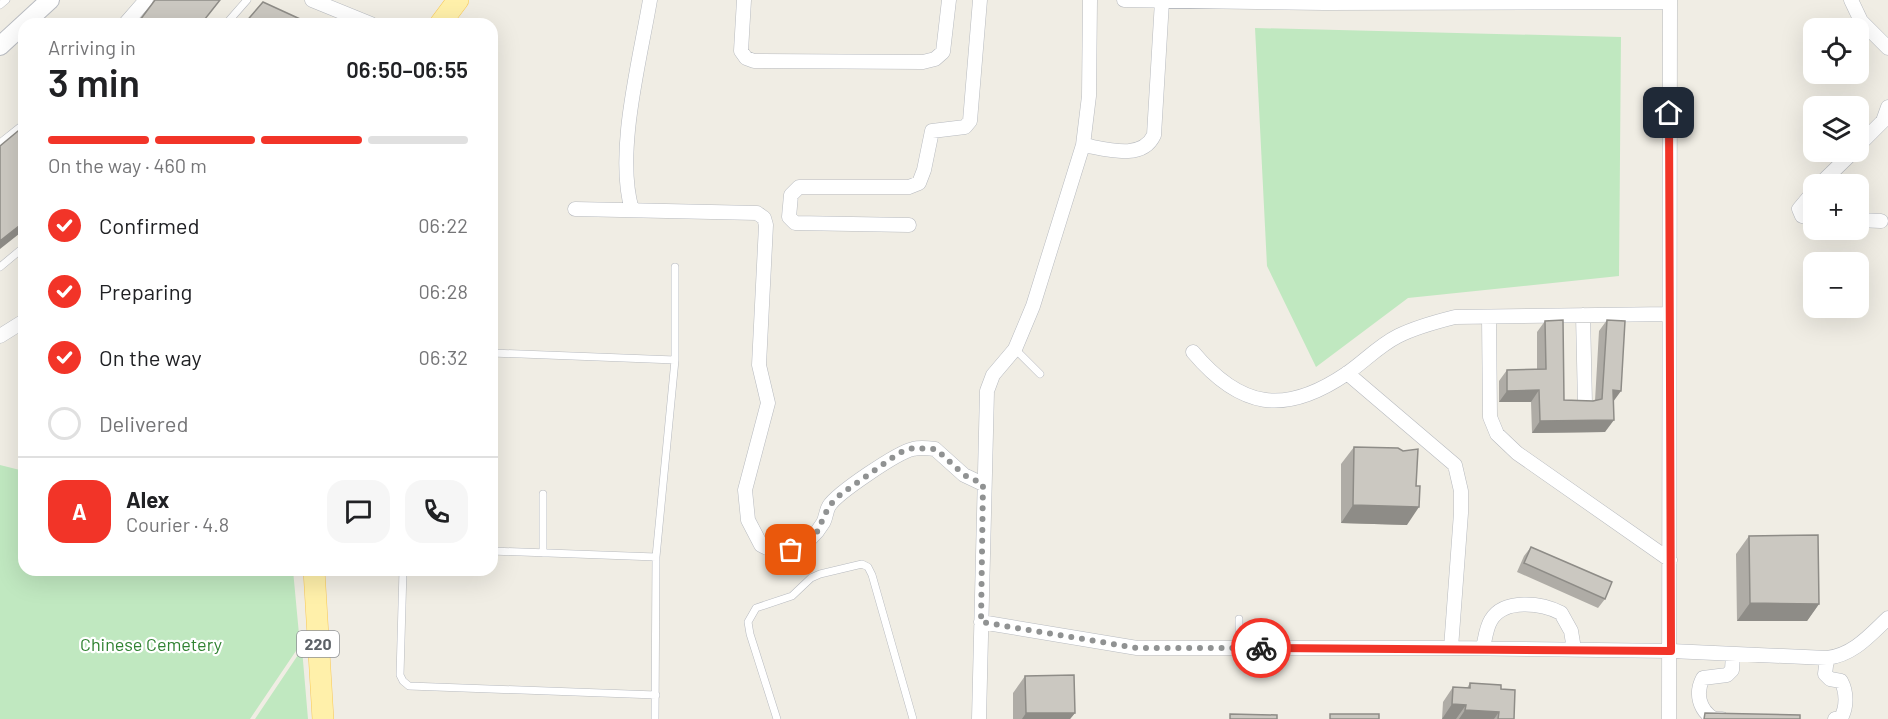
<!DOCTYPE html>
<html lang="en">
<head>
<meta charset="utf-8">
<style>
  body { margin:0; font-family:Barlow,sans-serif; background:#f6f6f6; color:#202124; height:100vh; display:flex; flex-direction:column; font-size:22px; white-space:nowrap }
  * { box-sizing:border-box; margin:0 }
  p { font-size:20px; color:#757577 }
  .icon { flex:none; width:33px; height:33px; fill:none; stroke:currentColor; stroke-width:2; stroke-linecap:round; stroke-linejoin:round }
  .map { position:relative; flex:1; overflow:hidden }
  .drawer { position:absolute; left:18px; top:18px; width:480px; height:558px; display:flex; flex-direction:column; background:#fff; border-radius:18px; box-shadow:0 6px 24px #0002 }
  .drawer>* { flex:none }
  .fabs { position:absolute; left:1803px; top:18px; display:grid; gap:12px }
  .fabs a { display:grid; place-items:center; width:66px; height:66px; border-radius:12px; background:#fff; box-shadow:0 6px 24px #0002; font-size:30px }
  .pin { position:absolute; display:grid; place-items:center; width:51px; height:51px; color:#fff; margin:-26px; border-radius:12px; box-shadow:0 3px 9px #0006 }
  .courier { position:absolute; display:grid; place-items:center; width:60px; height:60px; margin:-30px; border:4px solid #f23428; border-radius:50%; background:#fff; color:#222; box-shadow:0 2px 8px #0007 }
  .summary em { font-style:normal; font-weight:600 }
  .summary div { display:flex; flex-direction:column-reverse }
  .summary { display:flex; align-items:center; justify-content:space-between; height:102px; padding:0 30px }
  h1 { font-size:39px; font-weight:600; line-height:45px }
  .bar { display:grid; grid-template-columns:repeat(4,1fr); gap:9px 6px; align-content:center; height:72px; padding:0 30px }
  .bar i { height:8px; border-radius:4px; background:#e0e0e0 }
  .bar .selected { background:#f23428 }
  .bar p { grid-column:span 4 }
  .line { display:flex; align-items:center; gap:15px; padding:0 30px; border-top:2px solid #e0e0e0 }
  .line div { flex:1 }
  .round { display:grid; place-items:center; flex:none; width:63px; height:63px; border-radius:18px; background:#f6f6f6 }
  ol { padding:0 30px; list-style:none }
  li { display:flex; align-items:center; gap:18px; height:66px }
  li p { margin-inline-start:auto }
  li .icon { padding:6px; border-radius:50%; background:#f23428; color:#fff; stroke-width:4 }
  li:last-child { color:#757577 }
  li i { width:33px; height:33px; border:3px solid #e0e0e0; border-radius:50% }
  .map>svg:first-child { display:block }
  .green { fill:#c0e8c0 }
  .lines { fill:none; stroke-linecap:round; stroke-linejoin:round }
  .lane-casing { stroke:#b7babf; stroke-width:8 }
  .street-casing { stroke:#b7babf; stroke-width:15 }
  .secondary-casing { stroke:#b8bbc1; stroke-width:20 }
  .primary-casing { stroke:#f9c854; stroke-width:22 }
  .lane { stroke:#fff; stroke-width:7 }
  .street { stroke:#fff; stroke-width:14 }
  .secondary { stroke:#fff; stroke-width:18 }
  .primary { stroke:#fff0aa; stroke-width:21 }
  .wall { fill:#afaca6 }
  .shaded-wall { fill:#8e8c87 }
  .building { fill:#cbc8c1; stroke:#8e8c87; stroke-width:1.5 }
  .done { stroke:#909292; stroke-width:6; stroke-dasharray:0 10.8 }
  .route { stroke:#f23428; stroke-width:8 }
  .labels { text-anchor:middle; stroke-width:4.5; stroke-linejoin:round; paint-order:stroke }
  .shield { fill:#fff; stroke:#8d9094; stroke-width:1.5 }
  .shield-label { font-size:16px; font-weight:bold; fill:#5c6166 }
  .park-label { font-size:18px; fill:#308231; stroke:#fff }
</style>
</head>
<body>
<div class="map">
<svg width="1888" height="719" viewBox="0 0 1888 719">
  <rect width="100%" height="100%" fill="#f0ede4"/>
  <!-- green -->
  <path class="green" d="M1255,28L1621,37L1619,276L1408,298L1316,367L1267,266Z
    M0,465L24,471V570H293L300,645L250,719H0Z
    M302,649L308,719H255Z"/>
  <g class="lines">
    <!-- lane casing -->
    <g class="lane-casing">
      <path id="lane" d="M0,5L6,0
        M226,24L247,0
        M0,143L24,124
        M0,267L24,247
        M1015,349L1040,374
        M492,353L675,360
        M492,551L656,557
        M543,553V494
        M403,570L400,675L403,681L409,686L656,695
        M1239,619V648
        M655,719L656,557L675,360V267
        M777,719L750,634L748,622L756,608L792,596L811,578L820,574L862,564L868,567L872,575L913,719"/>
    </g>
    <!-- street casing -->
    <g class="street-casing">
      <path id="street" d="M312,0L371,24
        M744,0L741,51L746,58L754,61L923,62L935,59L943,52L949,0
        M1124,0L1324,3L1670,2
        M1851,0L1861,21L1888,48
        M125,24L146,0
        M1083,145C1106,149 1142,161 1154,135L1162,1
        M1858,146L1883,121L1888,107
        M1820,184L1853,152
        M1814,191L1799,209L1802,216L1814,219
        M575,209L757,213L764,218L766,225L759,365L768,403L745,490L748,520L761,545C785,559 810,545 823,523C826,518 826,511 829,506C837,493 898,452 913,449C920,447 928,448 935,449L964,475L983,484
        M632,210C615,153 640,60 650,0
        M1858,220L1881,221
        M909,225L795,223L789,217L791,195L799,187H909L919,183L924,170L932,131L965,127L970,121L980,0
        M1583,315L1585,404
        M1489,317L1490,417L1497,434L1517,453L1670,560
        M0,336L24,321
        M1193,352C1240,408 1284,416 1346,374C1364,362 1378,346 1398,336C1416,327 1435,322 1455,317L1669,314
        M1347,373L1455,465L1461,491V513L1451,648
        M981,622L1137,648H1451L1671,651L1827,658C1853,655 1869,636 1888,618
        M1483,648C1485,640 1486,628 1491,620C1504,598 1542,603 1561,613L1571,631L1574,649
        M1827,658L1825,674L1830,679L1841,681C1847,692 1847,707 1841,718L1835,719
        M979,719L987,391L993,375L1015,349L1033,306L1083,145L1089,96L1090,0
        M1669,719L1670,0
        M1722,719H1714C1699,710 1695,693 1703,678L1727,675L1732,670L1733,654"/>
    </g>
    <!-- secondary casing -->
    <g class="secondary-casing">
      <path id="secondary" d="M0,46L50,0"/>
    </g>
    <!-- primary casing -->
    <g class="primary-casing">
      <path id="primary" d="M440,24L458,0
        M314,570L323,719"/>
    </g>
    <!-- lane -->
    <use href="#lane" class="lane"/>
    <!-- street -->
    <use href="#street" class="street"/>
    <!-- secondary -->
    <use href="#secondary" class="secondary"/>
    <!-- primary -->
    <use href="#primary" class="primary"/>
  </g>
  <!-- wall -->
  <path class="wall" d="M1607,320L1613,402L1605,432L1532,433L1531,402H1499V381L1507,370L1537,369V332L1545,321L1564,400L1595,401L1599,331Z
    M1354,447L1407,525L1341,523V464Z
    M1749,536L1819,604L1807,621H1737L1736,554Z
    M1531,547L1605,599L1598,608L1517,572L1524,556Z
    M1025,676L1075,713L1070,719H1013V693Z
    M1470,683L1501,689L1514,719H1442L1443,702L1453,687L1467,688Z"/>
  <!-- shaded-wall -->
  <path class="shaded-wall" d="M24,222V230L0,249V241Z
    M1539,390L1531,402H1499L1507,391Z
    M1613,390L1621,391L1613,402Z
    M1614,420L1605,432L1532,433L1540,421Z
    M1353,505L1419,507L1407,525L1341,523Z
    M1750,603L1819,604L1807,621H1737Z
    M1452,704L1466,705L1456,719H1442Z
    M1465,710L1499,712L1494,719H1459Z
    M1026,713H1075L1070,719H1022Z"/>
  <!-- building -->
  <path class="building" d="M155,0H220L201,24H137Z
    M263,2L311,24H244Z
    M24,126V222L0,241V146Z
    M1563,320L1564,400L1593,401L1602,399L1607,320L1625,321L1621,391L1613,390L1614,420L1540,421L1539,390L1507,391V370L1546,369L1545,321Z
    M1354,447L1398,448L1403,451L1418,449L1416,486H1420L1419,507L1353,505Z
    M1818,535L1819,604L1750,603L1749,536Z
    M1531,547L1612,582L1605,599L1524,563Z
    M1074,675L1075,713H1026L1025,676Z
    M1470,683L1501,685V689L1515,690L1514,719H1498L1499,712L1465,710L1466,705L1452,704L1453,687L1470,688Z
    M1705,713L1800,715V719H1704Z
    M1230,714L1277,715V719H1230Z
    M1330,714H1379V719H1330Z"/>
  <g class="lines">
    <!-- done -->
    <path class="done" d="M791,550L816,534L829,506L841,494L899,453L913,448L936,449L964,475L983,484L981,622L1137,648H1261"/>
    <!-- route -->
    <path class="route" d="M1261,648L1671,651L1669,113"/>
  </g>
  <g class="labels">
    <!-- shield labels -->
    <rect class="shield" x="297" y="631" width="42" height="26" rx="4.5"/>
    <g class="shield-label">
      <text x="318" y="650">220</text>
    </g>
    <!-- park labels -->
    <g class="park-label">
      <text x="151" y="651">Chinese Cemetery</text>
    </g>
  </g>
</svg>
<div class="fabs">
<a><svg class="icon" aria-label="locate" viewBox="0 0 24 24"><circle cx="12" cy="12" r="6"/><path d="M12 2v4M12 18v4M2 12h4M18 12h4"/></svg></a>
<a><svg class="icon" aria-label="layers" viewBox="0 0 24 24"><path d="M12 4l9 5-9 5-9-5zM3 14l9 5 9-5"/></svg></a>
<a>+</a>
<a>−</a>
</div>
<div class="pin" style="left:791px;top:550px;background:#ea580c"><svg class="icon" aria-label="bag" viewBox="0 0 24 24"><path d="M5 8h14l-1 12H6zM9 8a3 3 0 0 1 6 0"/></svg></div>
<div class="pin" style="left:1669px;top:113px;background:#1f2937"><svg class="icon" aria-label="home" viewBox="0 0 24 24"><path d="M3 11l9-7 9 7M6 9v11h12V9"/></svg></div>
<div class="courier" style="left:1261px;top:648px"><svg class="icon" aria-label="bike" viewBox="0 0 24 24"><circle cx="6" cy="16" r="4"/><circle cx="18" cy="16" r="4"/><path d="M6 16l4-8h5l3 8M10 8l3 8H6M13 5h3"/></svg></div>
<section class="drawer">
<div class="summary"><div><h1>3 min</h1><p>Arriving in</p></div><em>06:50–06:55</em></div>
<div class="bar"><i class="selected"></i><i class="selected"></i><i class="selected"></i><i></i><p>On the way · 460 m</p></div>
<ol>
<li><svg class="icon" aria-label="check" viewBox="0 0 24 24"><path d="M5 12l5 5 9-10"/></svg>Confirmed<p>06:22</p></li>
<li><svg class="icon" aria-label="check" viewBox="0 0 24 24"><path d="M5 12l5 5 9-10"/></svg>Preparing<p>06:28</p></li>
<li><svg class="icon" aria-label="check" viewBox="0 0 24 24"><path d="M5 12l5 5 9-10"/></svg>On the way<p>06:32</p></li>
<li><i></i>Delivered</li>
</ol>
<div class="line" style="height:108px"><b class="round" style="background:#f23428;color:#fff">A</b><div><b>Alex</b><p>Courier · 4.8</p></div><a class="round"><svg class="icon" aria-label="chat" viewBox="0 0 24 24"><path d="M4 5h16v11H9l-5 4z"/></svg></a><a class="round"><svg class="icon" aria-label="phone" viewBox="0 0 24 24"><path d="M5 4h4l2 5-3 2q2 4 5 5l2-3 5 2v4C11 20 4 13 5 4z"/></svg></a></div>
</section>
</div>
</body>
</html>
